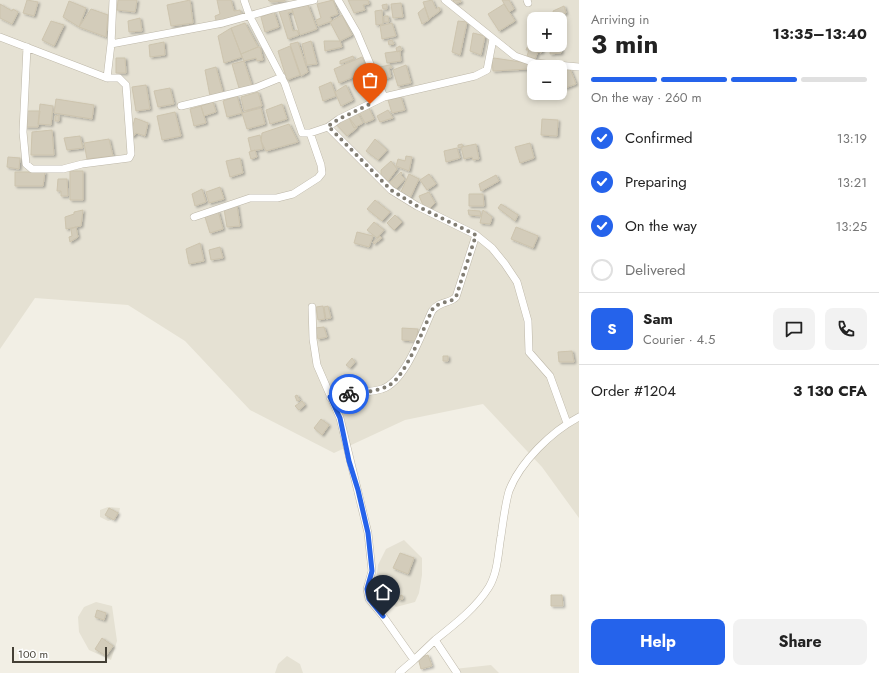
<!DOCTYPE html>
<html lang="en">
<head>
<meta charset="utf-8">
<style>
  body { margin:0; font-family:Jost,sans-serif; background:#f2f2f2; color:#222; height:100vh; display:flex; flex-direction:column; font-size:15px; white-space:nowrap }
  * { box-sizing:border-box; margin:0 }
  p { font-size:13px; color:#767676 }
  .icon { flex:none; width:22px; height:22px; fill:none; stroke:currentColor; stroke-width:2; stroke-linecap:round; stroke-linejoin:round }
  .map { position:relative; flex:1; overflow:hidden }
  .sheet { display:flex; flex-direction:column; background:#fff; width:300px }
  .sheet>* { flex:none }
  .buttons { position:absolute; left:527px; top:12px; display:grid; gap:8px }
  .buttons a { display:grid; place-items:center; width:40px; height:40px; border-radius:8px; background:#fff; box-shadow:0 2px 6px #0003; font-size:20px }
  .scale { position:absolute; left:12px; bottom:10px; width:95px; box-sizing:border-box; padding-left:4px; border:2px solid #443f35; border-top:0; font-size:11px; line-height:14px; white-space:nowrap; color:#443f35; -webkit-text-stroke:3px #fff; paint-order:stroke }
  .pin { position:absolute; display:grid; place-items:center; width:34px; height:34px; color:#fff; margin:-41px -17px; border-radius:50% 50% 50% 0; rotate:-45deg; box-shadow:0 0 4px #0007 }
  .pin .icon { rotate:45deg }
  .courier { position:absolute; display:grid; place-items:center; width:40px; height:40px; margin:-20px; border:3px solid #2563eb; border-radius:50%; background:#fff; color:#222; box-shadow:0 1px 5px #0007 }
  .head em { font-style:normal; font-weight:700 }
  .head div { display:flex; flex-direction:column-reverse }
  .head { display:flex; align-items:center; justify-content:space-between; height:68px; padding:0 12px }
  h1 { font-size:26px; font-weight:700; line-height:30px }
  .bar { display:grid; grid-template-columns:repeat(4,1fr); gap:6px 4px; align-content:center; height:48px; padding:0 12px }
  .bar i { height:5px; border-radius:3px; background:#e0e0e0 }
  .bar .active { background:#2563eb }
  .bar p { grid-column:span 4 }
  .line { display:flex; align-items:center; gap:10px; padding:0 12px; border-top:1px solid #e0e0e0 }
  .line div { flex:1 }
  .round { display:grid; place-items:center; flex:none; width:42px; height:42px; border-radius:8px; background:#f2f2f2 }
  ol { padding:0 12px; list-style:none }
  li { display:flex; align-items:center; gap:12px; height:44px }
  li p { margin-inline-start:auto }
  li .icon { padding:4px; border-radius:50%; background:#2563eb; color:#fff; stroke-width:4 }
  li:last-child { color:#767676 }
  li i { width:22px; height:22px; border:2px solid #e0e0e0; border-radius:50% }
  .cta { display:flex; gap:8px; margin-top:auto; padding:8px 12px }
  .cta a { flex:1; height:46px; border-radius:8px; background:#2563eb; color:#fff; font-size:16px; font-weight:700; line-height:46px; text-align:center }
  .cta a+a { background:#f2f2f2; color:#222 }
  main { display:flex; flex:1; min-height:0 }
  .map>svg:first-child { display:block }
  .residential { fill:#e5e1d3; fill-rule:evenodd }
  .building { fill:#d3ccba; stroke:#cdc4ae; filter:url(#shadow) }
  .lines { fill:none; stroke-linecap:round; stroke-linejoin:round }
  .minor-casing { stroke:#bdb7a8; stroke-width:8 }
  .minor { stroke:#fff; stroke-width:7 }
  .done { stroke:#817d73; stroke-width:4; stroke-dasharray:0 7.2 }
  .route { stroke:#2563eb; stroke-width:5 }
</style>
</head>
<body>
<main>
<div class="map">
<svg width="579" height="673" viewBox="0 0 579 673">
  <defs>
    <filter id="shadow"><feDropShadow dx="2" dy="1.5" stdDeviation="1" flood-color="#0004"/></filter>
  </defs>
  <rect width="100%" height="100%" fill="#f2efe5"/>
  <!-- residential -->
  <path class="residential" d="M0,0H579V518L542,467L483,404L405,420L334,453L250,410L185,341L128,305L35,298L0,349ZM534,19H560V45H534ZM534,67H560V93H534Z
    M108,507L120,508L118,518L108,521L100,517V510Z
    M404,540L422,558V575L419,593L415,602L396,607L384,594L376,581L378,565L386,549Z
    M96,602L112,606L117,641L111,660L89,650L79,632L78,617L84,607Z
    M287,656L300,664L303,673H275L278,664Z
    M491,665L499,673H454V669Z"/>
  <!-- building -->
  <path class="building" d="M27,0L38,2L34,16L23,13Z
    M118,0H137L135,12L117,10Z
    M190,0L193,23L171,26L167,5Z
    M217,0H231L234,11L240,10L242,17L217,25L215,16L220,14Z
    M268,0H285V1L271,2Z
    M333,0L338,14L330,17L332,21L318,26L316,20L321,18L317,4Z
    M348,0H368L369,4L363,5L365,10L354,13Z
    M432,0L436,9L439,7L440,11L429,19L423,2Z
    M453,0H460L461,2L454,4Z
    M502,0H509L514,9L509,12Z
    M69,1L86,8L79,27L63,17Z
    M401,3L403,17L393,18L391,4Z
    M0,4L12,11L13,9L18,12L12,24L0,18Z
    M387,4V9H383L382,5Z
    M504,4L515,21L499,31L488,14Z
    M308,5L317,29L300,35L292,9Z
    M564,6L566,13L555,17L553,11Z
    M291,7L293,12L288,13L293,31L297,30L299,35L288,39L279,11Z
    M425,7L429,20L422,24L418,13Z
    M91,9L108,15L106,37L79,27Z
    M382,10L383,24L376,25L375,11Z
    M274,12L279,27L265,32L261,17Z
    M342,15L352,35L340,41L330,22Z
    M384,16H388L389,22H384Z
    M140,18L142,31L129,32L128,21Z
    M51,21L64,25L54,46L42,40Z
    M458,21L467,22L460,55L452,52Z
    M245,23L258,47L241,54L231,28Z
    M392,23L396,36L382,39L380,26Z
    M231,28L242,57L224,63L218,36Z
    M534,31V45H545L541,53L538,52L535,59L527,56L529,50H526Z
    M473,33L485,36L481,55L470,51Z
    M560,38H562L561,53L550,54L551,45H560Z
    M392,40L394,44L389,45L388,41Z
    M311,41L317,64L307,65L302,44Z
    M324,41H340L342,47L325,51Z
    M164,42L165,55L150,57L149,45Z
    M298,42L308,72L301,76L290,44Z
    M290,46L300,75L287,80L278,51Z
    M400,46L402,50L397,52L396,48Z
    M258,47H260L263,60L257,61L256,58L244,61L241,54Z
    M400,51L401,61L387,63L385,53Z
    M353,56L354,59L340,64V61Z
    M362,57L368,71L339,83L334,69Z
    M116,58H125L126,73H116Z
    M494,58L527,63L528,69L493,71L492,60Z
    M244,61L252,86L239,88L232,64Z
    M390,65L392,68H389L391,77L383,79L379,67Z
    M406,65L411,83L398,86L393,70Z
    M216,67L223,93L210,96L205,70Z
    M570,69L576,84L565,88L560,73Z
    M331,82L336,96L323,101L319,87Z
    M146,85L150,109L136,111L132,87Z
    M346,85L353,100L341,106L335,92Z
    M170,88L174,104L158,107L154,91Z
    M258,92L262,106L244,111L241,97Z
    M237,96L242,113L227,117L223,101Z
    M401,97L405,110L392,113L388,100Z
    M56,99L94,105L92,119L54,113Z
    M213,102L216,112L204,116L201,106Z
    M40,104L53,106L51,125L38,124Z
    M282,104L287,119L270,124L266,110Z
    M201,106L206,123L194,126L190,109Z
    M261,108L265,124L247,129L242,113Z
    M369,108L374,119L365,123L359,112Z
    M388,110L393,118L380,122L377,116Z
    M27,111H40L38,127H25Z
    M175,112L181,136L162,140L157,116Z
    M357,112L363,123L354,128L348,116Z
    M59,115V121H55V116Z
    M347,115L357,128L347,136L334,122Z
    M135,118L148,123L145,136L136,133L134,136H130Z
    M542,119L558,120L557,136L541,135Z
    M289,124L298,142L266,151L261,141L262,133Z
    M52,130L54,155H31L32,132Z
    M260,135L263,149L251,151L248,138Z
    M80,136L83,148L67,150L64,138Z
    M109,139L113,156L87,159L84,143Z
    M375,139L387,150L378,160L366,151Z
    M530,143L534,158L520,163L515,147Z
    M462,144L463,147L458,148V145Z
    M476,144L479,159L473,160L472,157L464,159L461,147Z
    M457,148L460,158L446,162L444,151Z
    M255,150L257,157L251,159L249,152Z
    M406,156L412,157L409,171L396,166L398,159L405,161Z
    M8,157L20,158L19,169L7,167Z
    M240,158L243,173L230,177L226,161Z
    M391,161L397,169L388,181L381,175V170Z
    M70,171H83V200H70Z
    M15,172H45L43,186H15Z
    M401,172L402,173L401,175L405,179L396,189L389,183Z
    M409,174L419,179L410,198L400,194Z
    M429,174L436,184L427,190L420,180Z
    M496,175L499,181L481,191L479,184Z
    M58,179H67L68,196H61V191H57Z
    M220,187L224,199L209,203L206,192Z
    M202,189L206,202L195,206L192,194Z
    M429,192L435,203L429,209L423,205L419,196Z
    M469,194H483L484,206H469Z
    M375,200L390,212L382,221L367,209Z
    M501,204L518,215L515,221L498,208Z
    M237,205L240,226L227,227L224,209Z
    M83,210L81,226L66,229L65,217L74,214V212Z
    M468,210L480,211L481,216L469,215Z
    M483,210L492,217L490,224L480,223Z
    M218,211L223,229L210,233L205,217Z
    M395,215L402,222L394,230L387,223Z
    M374,222L384,230L377,238L367,230Z
    M76,227L78,237L70,242L69,237L72,236L71,229Z
    M516,227L538,236L533,248L511,239Z
    M357,232L373,236L369,247L354,243Z
    M380,236L382,238L374,244L373,242Z
    M200,243L204,261L189,264L186,249Z
    M220,247L223,258L211,260L209,250Z
    M323,306L325,319L318,320L316,307Z
    M328,306L331,318L326,319L324,307Z
    M324,327L327,337L318,339L315,328Z
    M402,328L418,329L416,341L402,340Z
    M572,351L574,362H559L558,352Z
    M443,356H448V361H443Z
    M352,358L355,362L350,368L346,365Z
    M349,377L353,379L351,385L347,384Z
    M353,378L358,380L355,387L351,385Z
    M360,383L364,384L363,388L359,387Z
    M297,395L300,400L297,401L295,396Z
    M302,401L305,405L299,410L295,406Z
    M321,419L329,425L322,435L314,428Z
    M109,508L118,513L114,520L105,515Z
    M400,553L414,558L408,574L393,568Z
    M402,595L403,599L399,600L398,597Z
    M551,595H562L563,606H551Z
    M97,610L106,613L104,620L95,617Z
    M102,638L113,646L106,656L95,649Z
    M428,655L432,666L421,669L418,658Z"/>
  <g class="lines">
    <!-- minor casing -->
    <g class="minor-casing">
      <path id="minor" d="M244,0L250,17L285,84L302,133H310L328,127L391,190L417,206L476,235L492,248L505,264L517,282L528,321L529,352L550,376L567,423
        M445,0L515,56L535,63L579,67
        M527,0L528,3
        M0,37L107,78L111,44L223,23L273,9L314,0
        M111,44L113,0
        M27,47L23,132L26,164L32,169H63L82,164L129,158L131,154L126,85L119,78H107
        M384,97L475,76L487,70L493,39
        M181,106L255,88L282,77
        M328,127L339,119L384,97L357,33L338,0
        M194,217L250,198H277L293,194L318,178L322,173L321,165L310,133
        M312,307L313,339L317,365L340,418L368,533L372,571L367,589L369,599L383,616L414,660L435,640
        M330,397C346,394 367,393 382,389C406,381 422,332 432,311C440,300 450,304 456,297L476,235
        M399,673L414,660
        M457,673L435,640C454,625 476,608 489,587C498,572 498,553 501,536C503,522 505,505 509,491C520,462 552,431 579,417"/>
    </g>
    <!-- minor -->
    <use href="#minor" class="minor"/>
  </g>
  <g class="lines">
    <!-- done -->
    <path class="done" d="M349,394C362,392 380,392 391,384C406,374 424,328 432,310C440,300 450,304 456,297L476,235L417,206L391,190L328,126L339,119L370,104"/>
    <!-- route -->
    <path class="route" d="M349,394L330,397L340,418L349,461L358,490L368,533L372,571L367,589L369,599L383,616"/>
  </g>
</svg>
<div class="buttons">
<a>+</a>
<a>−</a>
</div>
<div class="scale">100 m</div>
<div class="pin" style="left:370px;top:104px;background:#ea580c"><svg class="icon" aria-label="bag" viewBox="0 0 24 24"><path d="M5 8h14l-1 12H6zM9 8a3 3 0 0 1 6 0"/></svg></div>
<div class="pin" style="left:383px;top:616px;background:#1f2937"><svg class="icon" aria-label="home" viewBox="0 0 24 24"><path d="M3 11l9-7 9 7M6 9v11h12V9"/></svg></div>
<div class="courier" style="left:349px;top:394px"><svg class="icon" aria-label="bike" viewBox="0 0 24 24"><circle cx="6" cy="16" r="4"/><circle cx="18" cy="16" r="4"/><path d="M6 16l4-8h5l3 8M10 8l3 8H6M13 5h3"/></svg></div>
</div>
<section class="sheet">
<div class="head"><div><h1>3 min</h1><p>Arriving in</p></div><em>13:35–13:40</em></div>
<div class="bar"><i class="active"></i><i class="active"></i><i class="active"></i><i></i><p>On the way · 260 m</p></div>
<ol>
<li><svg class="icon" aria-label="check" viewBox="0 0 24 24"><path d="M5 12l5 5 9-10"/></svg>Confirmed<p>13:19</p></li>
<li><svg class="icon" aria-label="check" viewBox="0 0 24 24"><path d="M5 12l5 5 9-10"/></svg>Preparing<p>13:21</p></li>
<li><svg class="icon" aria-label="check" viewBox="0 0 24 24"><path d="M5 12l5 5 9-10"/></svg>On the way<p>13:25</p></li>
<li><i></i>Delivered</li>
</ol>
<div class="line" style="height:72px"><b class="round" style="background:#2563eb;color:#fff">S</b><div><b>Sam</b><p>Courier · 4.5</p></div><a class="round"><svg class="icon" aria-label="chat" viewBox="0 0 24 24"><path d="M4 5h16v11H9l-5 4z"/></svg></a><a class="round"><svg class="icon" aria-label="phone" viewBox="0 0 24 24"><path d="M5 4h4l2 5-3 2q2 4 5 5l2-3 5 2v4C11 20 4 13 5 4z"/></svg></a></div>
<div class="line" style="height:52px"><div>Order #1204</div><b>3 130 CFA</b></div>
<div class="cta"><a>Help</a><a>Share</a></div>
</section>
</main>
</body>
</html>
